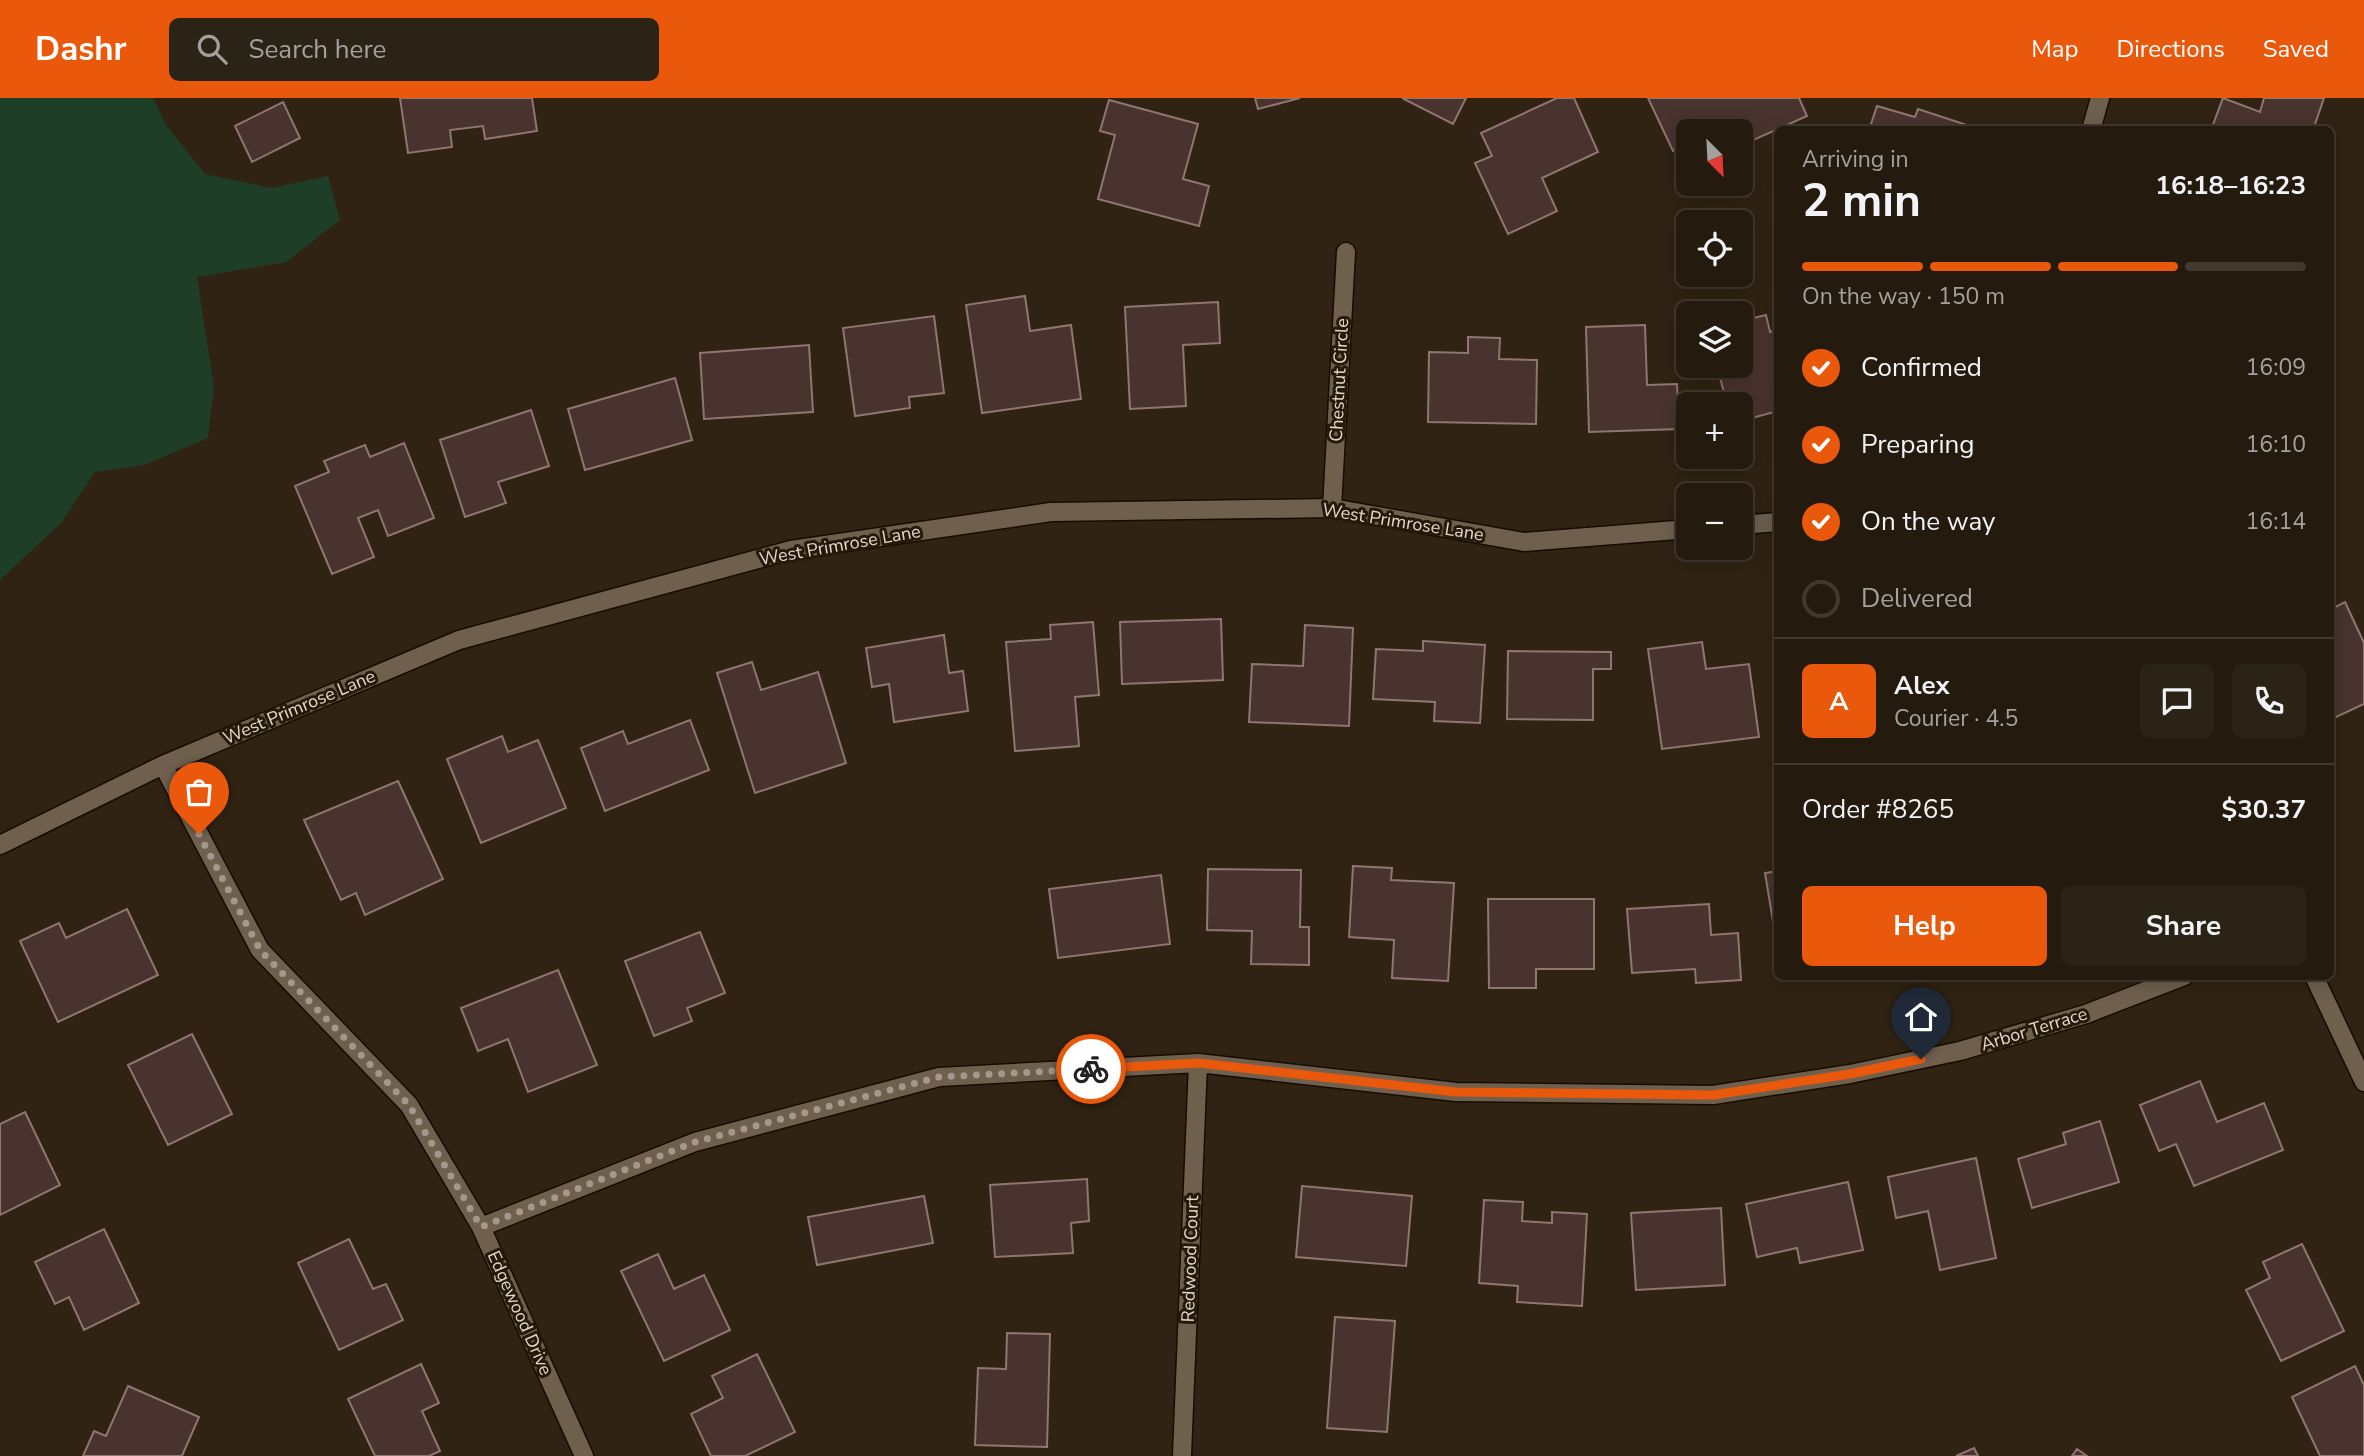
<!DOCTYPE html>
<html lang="en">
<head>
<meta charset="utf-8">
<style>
  body { margin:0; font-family:"Nunito Sans",sans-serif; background:#2c2317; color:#f1f3f6; height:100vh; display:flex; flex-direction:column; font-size:26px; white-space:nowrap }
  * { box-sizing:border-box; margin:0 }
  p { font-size:23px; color:#a3a19e }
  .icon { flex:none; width:38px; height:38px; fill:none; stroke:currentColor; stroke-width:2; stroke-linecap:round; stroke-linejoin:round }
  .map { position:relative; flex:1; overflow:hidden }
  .details { position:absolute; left:1774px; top:28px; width:560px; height:854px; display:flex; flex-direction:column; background:#241a0e; border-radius:10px; box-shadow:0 4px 18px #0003,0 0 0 2px #41382e }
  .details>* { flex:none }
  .needle { width:46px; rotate:156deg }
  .tools { position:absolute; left:1676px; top:21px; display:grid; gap:14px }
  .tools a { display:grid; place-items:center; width:77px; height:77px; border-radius:10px; background:#241a0e; box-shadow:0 4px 18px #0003,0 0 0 2px #41382e; font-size:35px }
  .pin { position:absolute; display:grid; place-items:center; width:60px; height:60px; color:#fff; margin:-72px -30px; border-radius:50% 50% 50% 0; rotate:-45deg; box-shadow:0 0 7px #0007 }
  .pin .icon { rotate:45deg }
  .courier { position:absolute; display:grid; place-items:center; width:70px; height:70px; margin:-35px; border:5px solid #ea580c; border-radius:50%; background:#fff; color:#222; box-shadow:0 2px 9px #0007 }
  .headline em { font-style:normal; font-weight:700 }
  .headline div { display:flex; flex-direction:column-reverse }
  .headline { display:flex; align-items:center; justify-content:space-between; height:119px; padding:0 28px }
  h1 { font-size:46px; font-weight:700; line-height:52px }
  .bar { display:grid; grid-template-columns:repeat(4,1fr); gap:10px 7px; align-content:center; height:84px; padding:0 28px }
  .bar i { height:9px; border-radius:5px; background:#41382e }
  .bar .active { background:#ea580c }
  .bar p { grid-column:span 4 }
  .line { display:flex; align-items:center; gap:18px; padding:0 28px; border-top:2px solid #41382e }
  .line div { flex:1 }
  .round { display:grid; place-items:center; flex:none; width:74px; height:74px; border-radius:10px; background:#2c2317 }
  ol { padding:0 28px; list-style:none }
  li { display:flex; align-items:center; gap:21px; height:77px }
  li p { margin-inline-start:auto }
  li .icon { padding:7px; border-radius:50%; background:#ea580c; color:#fff; stroke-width:4 }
  li:last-child { color:#a3a19e }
  li i { width:38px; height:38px; border:4px solid #41382e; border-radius:50% }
  .button { display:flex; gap:14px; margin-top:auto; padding:14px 28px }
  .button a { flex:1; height:80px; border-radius:10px; background:#ea580c; color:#fff; font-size:28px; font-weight:700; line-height:80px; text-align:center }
  .button a+a { background:#2c2317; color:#f1f3f6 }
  header { display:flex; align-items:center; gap:42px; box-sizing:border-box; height:98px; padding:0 35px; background:#ea580c; color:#fff }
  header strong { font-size:33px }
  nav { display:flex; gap:38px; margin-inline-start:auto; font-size:24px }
  .search { width:490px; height:63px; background:#2c2317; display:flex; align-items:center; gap:18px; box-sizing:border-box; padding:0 24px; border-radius:10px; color:#a3a19e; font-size:26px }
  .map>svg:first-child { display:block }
  .green { fill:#1f3e28 }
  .building { fill:#49332e; stroke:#907670; stroke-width:2 }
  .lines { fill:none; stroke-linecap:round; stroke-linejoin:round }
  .minor-casing { stroke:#170c01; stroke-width:21 }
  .minor { stroke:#6f604e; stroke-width:18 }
  .done { stroke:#a2988c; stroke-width:7; stroke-dasharray:0 12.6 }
  .route { stroke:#ea580c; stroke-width:9 }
  .labels { text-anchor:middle; stroke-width:6; stroke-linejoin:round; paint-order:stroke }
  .street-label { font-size:18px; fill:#e0d7cd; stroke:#261909 }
</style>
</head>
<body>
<header>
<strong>Dashr</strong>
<div class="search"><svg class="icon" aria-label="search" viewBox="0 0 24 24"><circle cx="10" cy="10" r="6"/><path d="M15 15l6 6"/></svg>Search here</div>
<nav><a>Map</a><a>Directions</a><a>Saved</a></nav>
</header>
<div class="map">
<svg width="2364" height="1358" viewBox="0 0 2364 1358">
  <rect width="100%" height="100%" fill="#302313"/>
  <!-- green -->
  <path class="green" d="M0,0H153L166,27L205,76L271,90L328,78L340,122L286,164L197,179L214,289L208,340L144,367L95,374L61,425L0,482Z"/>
  <!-- building -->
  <path class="building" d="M400,0H532L537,33L485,41L483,28L450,32L452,49L408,55Z
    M1255,0H1300L1258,11Z
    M1402,0H1466L1453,26Z
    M1557,0H1574L1598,54L1542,80L1557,113L1508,136L1475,65L1492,58L1481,35Z
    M1648,0H1799L1807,18L1751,43L1741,22L1716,33H1689V46L1673,53Z
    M2223,0L2260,14L2264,0H2324L2313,32H2211Z
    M1109,2L1198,26L1183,81L1209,88L1199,128L1098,101L1115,37L1100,33Z
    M283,4L300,40L252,64L235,28Z
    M1877,8L1915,19L1918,11L1982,32H1869Z
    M1025,198L1030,233L1071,227L1081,301L982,315L966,207Z
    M1218,204L1220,245L1183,247L1186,308L1130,311L1125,209Z
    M1766,217L1770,234L1778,232V313L1741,323V306H1727L1717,268H1741V223Z
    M934,218L944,295L909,299L910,310L855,318L843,230Z
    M1645,227L1647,287L1677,286L1679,331L1589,334L1586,229Z
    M1468,239L1500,240L1499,261L1537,262L1536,326L1428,324L1429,254L1468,255Z
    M809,247L813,314L704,321L700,255Z
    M675,280L692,342L585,372L568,311Z
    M531,312L549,368L498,384L506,405L465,419L440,342Z
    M404,345L434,420L388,438L378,412L358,420L374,459L332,476L295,388L329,374L324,363L365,347L370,359Z
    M2345,504L2364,545V606L2332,621L2331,511Z
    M1221,521L1223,582L1122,586L1120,524Z
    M1093,524L1099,597L1075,599L1079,648L1015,653L1006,544L1051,541L1050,527Z
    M1305,527L1353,530L1349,628L1249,624L1252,566L1303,568Z
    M944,537L949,575L963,573L968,613L894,624L889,586L872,589L866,550Z
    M1423,543L1485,547L1480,625L1434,623L1435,604L1373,601L1376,551L1423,553Z
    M1702,544L1706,571L1749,566L1759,639L1662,651L1648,551Z
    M1508,553L1611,554V571H1593V622L1507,621Z
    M752,564L761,592L818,574L846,665L755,695L717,575Z
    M690,622L709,672L605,713L581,650L623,633L628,646Z
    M502,638L508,654L538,642L566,710L481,745L447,661Z
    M398,683L443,781L365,817L356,795L341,802L304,722Z
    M1353,768L1392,770L1391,782L1454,785L1448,883L1392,880L1394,842L1349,839Z
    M1208,771L1301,772L1300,829H1309V867L1251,866L1252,833L1207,832Z
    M1778,773V854L1765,775Z
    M1161,777L1170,846L1058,860L1049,791Z
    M1488,801H1594V871H1536V890H1489Z
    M1709,806L1711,837L1738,835L1741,882L1696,885L1695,871L1632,875L1627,811Z
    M127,811L158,877L58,924L20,843L59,825L66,840Z
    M700,834L725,895L687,910L692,923L654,938L625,863Z
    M558,872L597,967L528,994L508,941L478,953L461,910Z
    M192,936L232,1016L168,1047L128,967Z
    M2200,983L2217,1024L2264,1005L2283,1052L2194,1088L2176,1046L2159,1053L2140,1007Z
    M25,1014L60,1087L0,1117V1026Z
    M2100,1023L2119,1084L2032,1110L2018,1061L2066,1046L2063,1035Z
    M1976,1060L1996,1160L1940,1172L1928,1113L1896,1120L1888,1079Z
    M1087,1081L1089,1123L1071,1125L1073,1155L995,1159L990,1087Z
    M1848,1084L1863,1152L1800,1165L1797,1150L1757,1159L1746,1106Z
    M1302,1088L1412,1098L1406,1168L1296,1159Z
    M924,1098L933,1145L817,1167L808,1119Z
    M1484,1102L1523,1104L1522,1123L1552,1125V1114L1587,1116L1582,1208L1517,1204L1518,1188L1479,1185Z
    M1721,1110L1725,1187L1636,1192L1631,1115Z
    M104,1131L139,1205L84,1232L69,1199L55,1206L35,1164Z
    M349,1141L373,1191L386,1186L403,1222L339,1252L298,1165Z
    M2302,1146L2344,1233L2281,1263L2246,1192L2270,1180L2263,1164Z
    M658,1156L674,1191L704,1177L730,1232L664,1263L621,1173Z
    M1335,1219L1395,1223L1387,1334L1327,1330Z
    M1007,1235L1050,1236L1047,1349L975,1347L978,1270L1006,1271Z
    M757,1256L795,1334L745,1358H711L691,1316L723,1300L712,1278Z
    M421,1266L439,1305L422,1313L440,1353L429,1358H375L348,1301Z
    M2355,1268L2364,1287V1358H2320L2292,1299Z
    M128,1288L199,1319L182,1358H83L94,1333L106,1338Z
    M1974,1350L1978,1358H1956Z
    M2077,1351L2087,1358H2072Z"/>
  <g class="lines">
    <!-- minor casing -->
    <g class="minor-casing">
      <path id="minor" d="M2091,32L2100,0
        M1332,410L1346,154
        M1741,427L1778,424
        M163,667L260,852L409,1007L481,1129L584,1358
        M0,747L163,667L459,542L791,452L1051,414L1332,410L1524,444L1689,431
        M2314,878L2364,984
        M481,1129L695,1044L939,979L1198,965L1456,994L1713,997L1850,976L1960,953L2086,916L2184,878
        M1182,1357L1198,965"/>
    </g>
    <!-- minor -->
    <use href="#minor" class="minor"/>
  </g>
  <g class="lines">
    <!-- done -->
    <path class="done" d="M199,736L260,852L409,1007L481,1129L695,1044L939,979L1091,971"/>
    <!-- route -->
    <path class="route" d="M1091,971L1198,965L1456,994L1713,997L1850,976L1921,961"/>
  </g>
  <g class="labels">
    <!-- street labels -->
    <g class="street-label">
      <text transform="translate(1339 282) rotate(-87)" y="6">Chestnut Circle</text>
      <text transform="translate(1403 424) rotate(9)" y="6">West Primrose Lane</text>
      <text transform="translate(840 447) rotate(-10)" y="6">West Primrose Lane</text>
      <text transform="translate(299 609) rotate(-23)" y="6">West Primrose Lane</text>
      <text transform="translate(2034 931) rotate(-17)" y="6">Arbor Terrace</text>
      <text transform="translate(1190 1161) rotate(-88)" y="6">Redwood Court</text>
      <text transform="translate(520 1215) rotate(66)" y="6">Edgewood Drive</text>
    </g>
  </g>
</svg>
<div class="tools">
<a><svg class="needle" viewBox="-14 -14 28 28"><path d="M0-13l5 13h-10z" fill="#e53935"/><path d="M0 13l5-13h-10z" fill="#a3a19e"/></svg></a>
<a><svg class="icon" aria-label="locate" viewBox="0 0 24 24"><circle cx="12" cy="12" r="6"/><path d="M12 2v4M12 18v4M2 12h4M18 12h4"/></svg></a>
<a><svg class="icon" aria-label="layers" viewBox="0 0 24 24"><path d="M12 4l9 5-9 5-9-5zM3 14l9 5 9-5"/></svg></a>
<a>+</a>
<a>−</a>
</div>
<div class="pin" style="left:199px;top:736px;background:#ea580c"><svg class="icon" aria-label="bag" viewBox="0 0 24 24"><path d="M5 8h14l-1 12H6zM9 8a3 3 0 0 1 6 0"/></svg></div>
<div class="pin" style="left:1921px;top:961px;background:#1f2937"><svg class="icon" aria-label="home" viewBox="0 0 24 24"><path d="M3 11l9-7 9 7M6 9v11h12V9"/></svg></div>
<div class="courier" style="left:1091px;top:971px"><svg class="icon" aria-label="bike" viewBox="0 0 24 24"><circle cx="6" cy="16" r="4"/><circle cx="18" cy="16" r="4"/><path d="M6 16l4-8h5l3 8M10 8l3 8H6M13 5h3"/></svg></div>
<section class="details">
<div class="headline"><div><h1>2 min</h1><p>Arriving in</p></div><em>16:18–16:23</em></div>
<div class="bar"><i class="active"></i><i class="active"></i><i class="active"></i><i></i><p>On the way · 150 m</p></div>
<ol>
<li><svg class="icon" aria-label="check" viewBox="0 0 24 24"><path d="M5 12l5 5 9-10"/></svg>Confirmed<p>16:09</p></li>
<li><svg class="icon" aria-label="check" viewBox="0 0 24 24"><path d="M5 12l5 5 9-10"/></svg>Preparing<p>16:10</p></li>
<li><svg class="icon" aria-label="check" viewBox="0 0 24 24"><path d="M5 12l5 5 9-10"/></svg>On the way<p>16:14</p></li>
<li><i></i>Delivered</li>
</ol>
<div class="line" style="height:126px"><b class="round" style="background:#ea580c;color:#fff">A</b><div><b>Alex</b><p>Courier · 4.5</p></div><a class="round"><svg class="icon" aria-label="chat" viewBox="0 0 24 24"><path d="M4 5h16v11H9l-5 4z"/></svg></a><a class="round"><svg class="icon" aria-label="phone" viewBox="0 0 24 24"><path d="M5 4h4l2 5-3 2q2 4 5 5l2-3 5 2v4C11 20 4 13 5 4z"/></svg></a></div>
<div class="line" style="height:91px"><div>Order #8265</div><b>$30.37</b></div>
<div class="button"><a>Help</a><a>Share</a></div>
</section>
</div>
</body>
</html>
